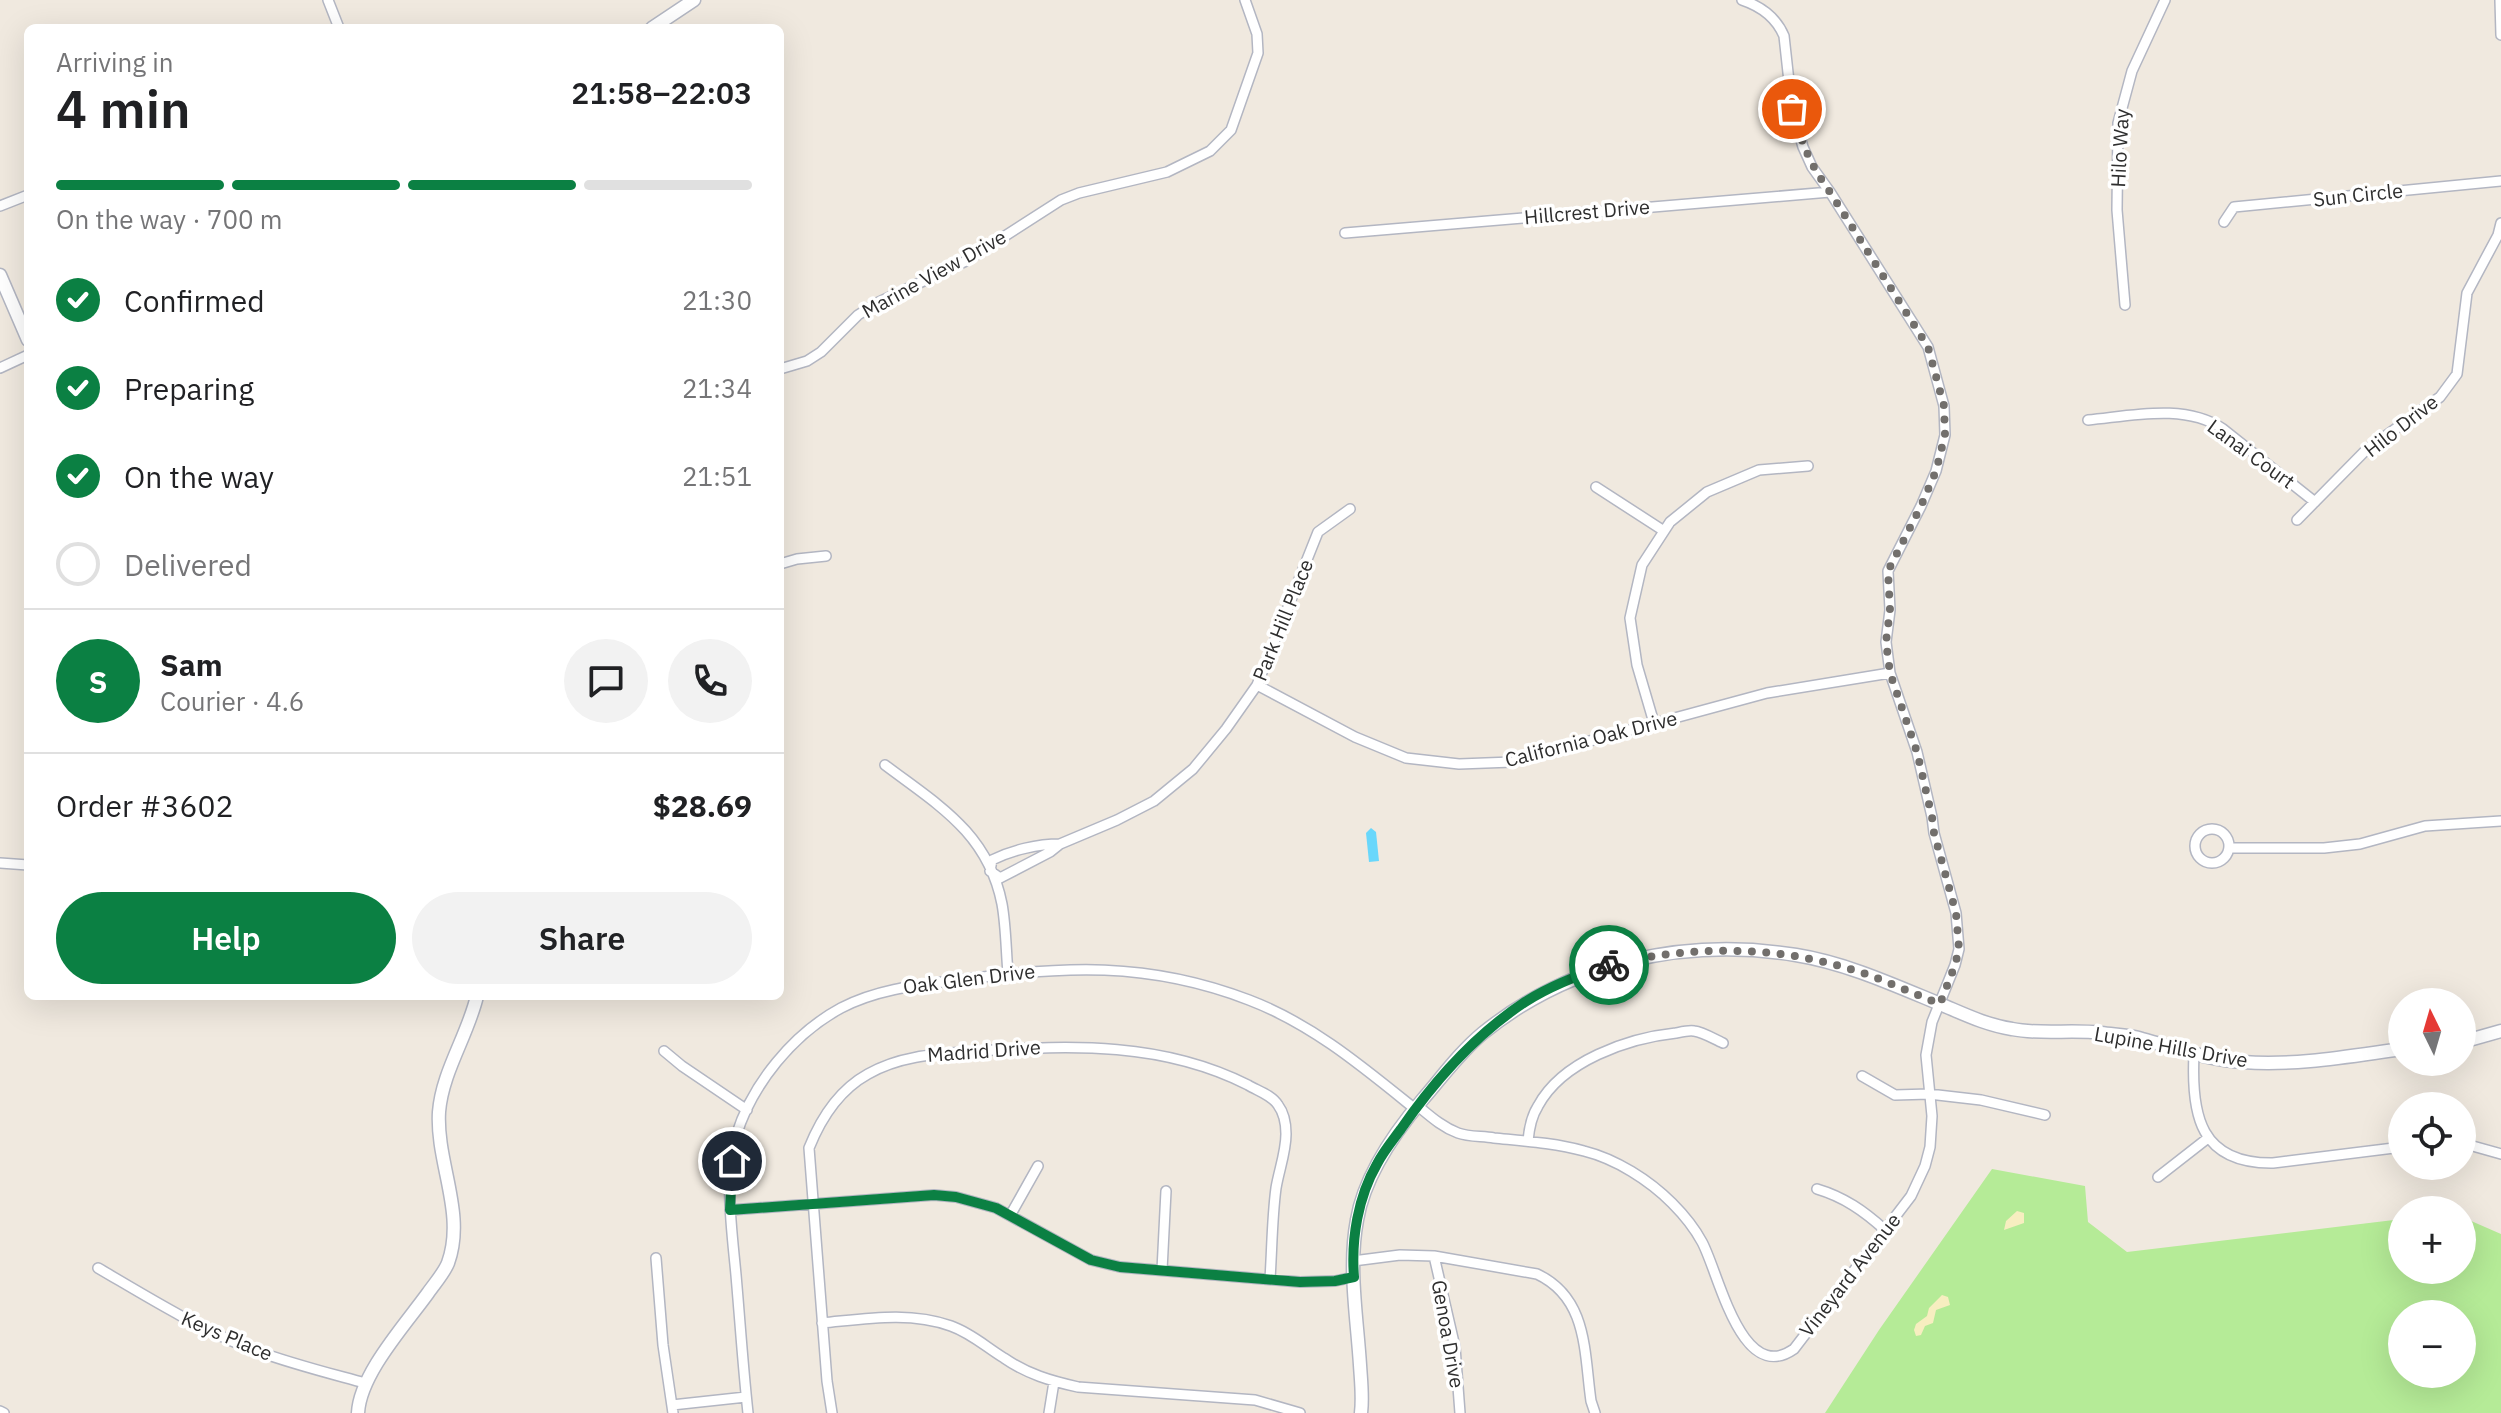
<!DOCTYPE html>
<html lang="en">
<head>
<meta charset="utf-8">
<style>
  body { margin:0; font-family:"IBM Plex Sans",sans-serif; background:#f2f2f2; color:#202124; height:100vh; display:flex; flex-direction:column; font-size:30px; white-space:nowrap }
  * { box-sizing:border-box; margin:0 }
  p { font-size:26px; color:#757577 }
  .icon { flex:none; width:44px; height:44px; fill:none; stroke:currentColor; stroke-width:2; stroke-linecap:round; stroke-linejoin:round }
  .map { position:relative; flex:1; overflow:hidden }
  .sheet { position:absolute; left:24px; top:24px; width:760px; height:976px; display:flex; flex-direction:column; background:#fff; border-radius:12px; box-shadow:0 8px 32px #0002 }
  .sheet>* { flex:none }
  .needle { width:52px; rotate:355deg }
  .controls { position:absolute; left:2388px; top:988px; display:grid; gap:16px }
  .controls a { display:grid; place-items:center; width:88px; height:88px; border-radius:50%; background:#fff; box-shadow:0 8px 32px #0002; font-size:40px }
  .pin { position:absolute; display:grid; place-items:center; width:68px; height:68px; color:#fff; margin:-34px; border:4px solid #fff; border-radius:50%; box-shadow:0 2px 8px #0007 }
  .courier { position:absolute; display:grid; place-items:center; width:80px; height:80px; margin:-40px; border:6px solid #0b8043; border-radius:50%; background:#fff; color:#222; box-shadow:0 2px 10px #0007 }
  .headline em { font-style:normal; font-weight:600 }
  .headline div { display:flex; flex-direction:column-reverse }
  .headline { display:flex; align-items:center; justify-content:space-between; height:136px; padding:0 32px }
  h1 { font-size:52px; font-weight:600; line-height:60px }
  .bar { display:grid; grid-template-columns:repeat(4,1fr); gap:12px 8px; align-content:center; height:96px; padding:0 32px }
  .bar i { height:10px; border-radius:6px; background:#e0e0e0 }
  .bar .active { background:#0b8043 }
  .bar p { grid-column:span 4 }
  .line { display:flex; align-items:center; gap:20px; padding:0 32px; border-top:2px solid #e0e0e0 }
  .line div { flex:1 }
  .round { display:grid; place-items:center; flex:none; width:84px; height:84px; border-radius:42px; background:#f2f2f2 }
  ol { padding:0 32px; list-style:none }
  li { display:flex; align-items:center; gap:24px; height:88px }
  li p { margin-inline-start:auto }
  li .icon { padding:8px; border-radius:50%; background:#0b8043; color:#fff; stroke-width:4 }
  li:last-child { color:#757577 }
  li i { width:44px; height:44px; border:4px solid #e0e0e0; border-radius:50% }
  .cta { display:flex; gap:16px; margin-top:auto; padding:16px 32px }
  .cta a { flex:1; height:92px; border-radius:48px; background:#0b8043; color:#fff; font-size:32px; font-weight:600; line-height:92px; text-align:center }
  .cta a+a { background:#f2f2f2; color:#202124 }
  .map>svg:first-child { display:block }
  .green { fill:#b5eb97; fill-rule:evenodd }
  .sand { fill:#f7eec0 }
  .water { fill:#69d7fb }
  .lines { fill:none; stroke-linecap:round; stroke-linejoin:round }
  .street-casing { stroke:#b3b6c2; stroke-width:12 }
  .secondary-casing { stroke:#b3b6c2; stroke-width:15 }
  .street { stroke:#fff; stroke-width:9 }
  .secondary { stroke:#fff; stroke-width:12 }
  .done { stroke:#726f6c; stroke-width:8; stroke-dasharray:0 14.4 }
  .route { stroke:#0b8043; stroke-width:10 }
  .labels { text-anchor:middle; stroke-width:7; stroke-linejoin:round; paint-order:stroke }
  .street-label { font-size:20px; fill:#2e2e2e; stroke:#fff }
</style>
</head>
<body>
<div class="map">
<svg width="2501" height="1413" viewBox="0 0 2501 1413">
  <rect width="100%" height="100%" fill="#f0e9df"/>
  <!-- green -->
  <path class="green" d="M1992,1169L2085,1186L2088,1222L2127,1252L2402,1219V1270H2462V1217L2501,1234V1413H1825L1879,1330ZM2402,1314H2462V1374H2402Z"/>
  <!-- sand -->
  <path class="sand" d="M2017,1211L2024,1213V1223L2004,1230L2006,1221Z
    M1942,1295L1948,1297L1950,1305L1936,1310L1933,1323L1925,1326L1921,1335L1916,1336L1914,1330L1916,1324L1927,1316L1929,1308Z"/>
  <!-- water -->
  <path class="water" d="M1371,828L1376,832L1379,861L1369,862L1366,833Z"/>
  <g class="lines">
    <!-- street casing -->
    <g class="street-casing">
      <path id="street" d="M328,0L339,28
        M2500,0L2501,35
        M0,206L28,195
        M2224,222L2234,207L2501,181
        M1345,233L1830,192
        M2125,305L2117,210L2118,123L2132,71L2165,0
        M0,368L28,355
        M780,369L807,361L821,352L858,315L877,303L966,261L1061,200L1079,193L1167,172L1210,151L1231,130L1258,53L1257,34L1245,0
        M2088,420C2131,416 2185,403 2223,429L2315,502
        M1596,487L1664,531
        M2297,520L2366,450L2440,397L2457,374L2467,293L2498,235L2501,223
        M780,564L797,559L826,556
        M1257,685L1355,737L1406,758L1459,764L1512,762L1767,693L1890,673
        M1654,723L1637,665L1630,618L1642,565L1670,522L1707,492L1759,470L1808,466
        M885,765C938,805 988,833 1002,904C1006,926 1006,951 1008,973
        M2195 846a17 17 0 1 1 34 0a17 17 0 1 1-34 0Z
        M1060,844C1038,844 1012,850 992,860L990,871L1000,878L1050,852L1060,844L1117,820L1154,801L1193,769L1226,729L1257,685L1318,532L1350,509
        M2229,848H2324L2360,844L2425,826L2501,821
        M0,863L28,865
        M664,1051L682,1066L747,1110
        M2194,1055C2191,1115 2200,1164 2273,1163L2402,1147
        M1862,1076L1895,1095L1929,1094L1981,1100L2045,1115
        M1418,1106C1430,1116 1442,1127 1458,1133C1469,1137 1482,1136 1494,1138C1524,1141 1555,1143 1584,1151C1616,1159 1649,1180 1672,1203C1683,1214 1695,1229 1702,1242C1719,1273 1741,1386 1794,1349L1911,1196L1925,1166L1930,1147L1932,1116L1926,1055L1932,1022L1955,965L1959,949L1956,913L1934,833L1932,817L1917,752L1890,673L1886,642L1890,610L1888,571L1921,506L1936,471L1945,435L1944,406L1928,347L1830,192L1812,167L1803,147L1792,109L1784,36C1776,17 1760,6 1742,0
        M1528,1141C1529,1129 1531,1117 1538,1106C1562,1061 1628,1038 1676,1033C1681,1032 1689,1030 1694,1031C1703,1032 1714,1039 1723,1043
        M2462,1143L2501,1154
        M2158,1177L2208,1138
        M1817,1189C1844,1197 1864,1211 1885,1230
        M730,1210L934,1195L956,1197L996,1208L1091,1260L1120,1267L1300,1282L1335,1281L1354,1277
        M1011,1214L1038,1166
        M1434,1256L1455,1347L1460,1413
        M656,1258L663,1345L673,1413
        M1353,1261L1400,1255L1434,1256L1537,1274C1588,1298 1584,1352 1591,1401L1595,1413
        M98,1268C146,1296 194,1326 246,1347C284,1362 325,1372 365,1383
        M1162,1270L1166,1191
        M822,1323C865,1319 909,1311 951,1326C971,1333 986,1347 1004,1358C1027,1374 1051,1381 1078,1387L1255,1400L1300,1413
        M672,1405L746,1397
        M0,1411L4,1413
        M748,1413C743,1367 740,1321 736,1275C732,1231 724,1178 736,1136C752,1084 793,1034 841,1008C877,989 918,985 958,980C1062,966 1148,961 1249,1000C1312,1024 1363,1067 1415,1109
        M832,1413L827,1381L809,1148C821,1118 839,1090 868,1074C903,1054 941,1054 980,1051C1073,1045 1163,1042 1248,1085C1258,1091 1272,1095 1278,1105C1284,1113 1286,1124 1286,1134C1286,1152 1279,1170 1276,1188C1272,1218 1272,1249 1270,1279
        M1049,1413L1054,1382"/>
    </g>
    <!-- secondary casing -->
    <g class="secondary-casing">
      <path id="secondary" d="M652,28L694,0
        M0,275L28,340
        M2462,1042L2501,1031
        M358,1413C360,1374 405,1325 428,1293C435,1283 444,1273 448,1263C466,1213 436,1163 439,1112C442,1072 468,1035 477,996
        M1361,1413C1363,1397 1361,1381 1360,1365C1357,1317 1348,1267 1357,1220C1364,1177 1395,1132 1423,1099C1442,1077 1460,1052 1483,1033C1571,962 1685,937 1796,955C1846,963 1894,985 1940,1004C1964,1014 1986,1025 2012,1029C2042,1035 2072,1029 2101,1033C2115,1035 2129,1035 2142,1039C2176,1048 2208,1060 2243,1062C2297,1066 2350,1056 2402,1049"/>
    </g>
    <!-- street -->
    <use href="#street" class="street"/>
    <!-- secondary -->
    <use href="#secondary" class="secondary"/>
  </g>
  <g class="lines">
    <!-- done -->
    <path class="done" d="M1609,965C1688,946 1770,945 1847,968C1879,977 1909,992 1940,1004L1955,965L1959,949L1956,913L1934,833L1932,817L1917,752L1890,673L1886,642L1890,610L1888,571L1921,506L1936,471L1945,435L1944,406L1928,347L1830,192C1809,163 1802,143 1792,109"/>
    <!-- route -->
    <path class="route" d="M732,1161L730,1210L934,1195L956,1197L996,1208L1091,1260L1120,1267L1300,1282L1335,1281L1354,1277C1351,1239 1358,1197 1377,1164C1383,1152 1393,1140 1401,1129C1435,1080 1475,1035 1525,1002C1550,986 1581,974 1609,965"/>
  </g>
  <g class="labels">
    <!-- street labels -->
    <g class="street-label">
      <text transform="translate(2120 148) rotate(-87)" y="7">Hilo Way</text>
      <text transform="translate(2358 195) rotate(-6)" y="7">Sun Circle</text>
      <text transform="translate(1587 212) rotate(-5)" y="7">Hillcrest Drive</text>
      <text transform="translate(934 274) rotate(-29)" y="7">Marine View Drive</text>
      <text transform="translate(2401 426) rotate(-38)" y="7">Hilo Drive</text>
      <text transform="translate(2251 454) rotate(36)" y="7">Lanai Court</text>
      <text transform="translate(1283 620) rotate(-68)" y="7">Park Hill Place</text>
      <text transform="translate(1591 739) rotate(-14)" y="7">California Oak Drive</text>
      <text transform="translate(969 979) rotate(-7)" y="7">Oak Glen Drive</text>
      <text transform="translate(2171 1047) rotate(10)" y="7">Lupine Hills Drive</text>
      <text transform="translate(984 1051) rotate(-4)" y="7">Madrid Drive</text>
      <text transform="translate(1850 1275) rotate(-52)" y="7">Vineyard Avenue</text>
      <text transform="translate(1448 1334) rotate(80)" y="7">Genoa Drive</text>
      <text transform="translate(227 1336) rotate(23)" y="7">Keys Place</text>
    </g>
  </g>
</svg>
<div class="controls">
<a><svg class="needle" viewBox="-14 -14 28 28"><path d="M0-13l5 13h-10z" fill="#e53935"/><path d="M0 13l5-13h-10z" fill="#757577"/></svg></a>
<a><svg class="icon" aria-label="locate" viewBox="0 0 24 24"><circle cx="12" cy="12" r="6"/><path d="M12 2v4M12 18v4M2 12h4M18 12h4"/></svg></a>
<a>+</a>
<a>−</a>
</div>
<div class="pin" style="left:1792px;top:109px;background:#ea580c"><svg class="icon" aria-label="bag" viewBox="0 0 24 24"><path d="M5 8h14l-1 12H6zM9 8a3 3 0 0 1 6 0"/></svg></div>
<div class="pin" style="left:732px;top:1161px;background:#1f2937"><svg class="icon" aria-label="home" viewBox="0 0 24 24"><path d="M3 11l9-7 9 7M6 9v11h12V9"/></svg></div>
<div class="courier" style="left:1609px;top:965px"><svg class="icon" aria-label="bike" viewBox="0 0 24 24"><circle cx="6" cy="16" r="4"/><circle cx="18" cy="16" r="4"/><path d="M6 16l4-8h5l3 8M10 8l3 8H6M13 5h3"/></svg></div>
<section class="sheet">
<div class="headline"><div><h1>4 min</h1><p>Arriving in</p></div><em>21:58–22:03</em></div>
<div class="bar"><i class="active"></i><i class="active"></i><i class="active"></i><i></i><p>On the way · 700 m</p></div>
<ol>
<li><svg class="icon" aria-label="check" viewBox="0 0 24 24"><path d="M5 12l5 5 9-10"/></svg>Confirmed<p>21:30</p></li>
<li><svg class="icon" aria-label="check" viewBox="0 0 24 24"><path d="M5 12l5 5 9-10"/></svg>Preparing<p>21:34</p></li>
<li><svg class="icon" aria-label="check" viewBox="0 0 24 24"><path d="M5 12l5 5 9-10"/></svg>On the way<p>21:51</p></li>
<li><i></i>Delivered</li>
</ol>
<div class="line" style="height:144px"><b class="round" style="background:#0b8043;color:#fff">S</b><div><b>Sam</b><p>Courier · 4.6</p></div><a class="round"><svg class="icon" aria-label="chat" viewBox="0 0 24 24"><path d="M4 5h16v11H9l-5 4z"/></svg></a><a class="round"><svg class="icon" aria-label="phone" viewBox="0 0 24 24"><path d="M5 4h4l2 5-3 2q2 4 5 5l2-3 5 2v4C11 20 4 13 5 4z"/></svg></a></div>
<div class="line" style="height:104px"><div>Order #3602</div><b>$28.69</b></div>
<div class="cta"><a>Help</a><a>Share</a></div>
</section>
</div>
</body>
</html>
